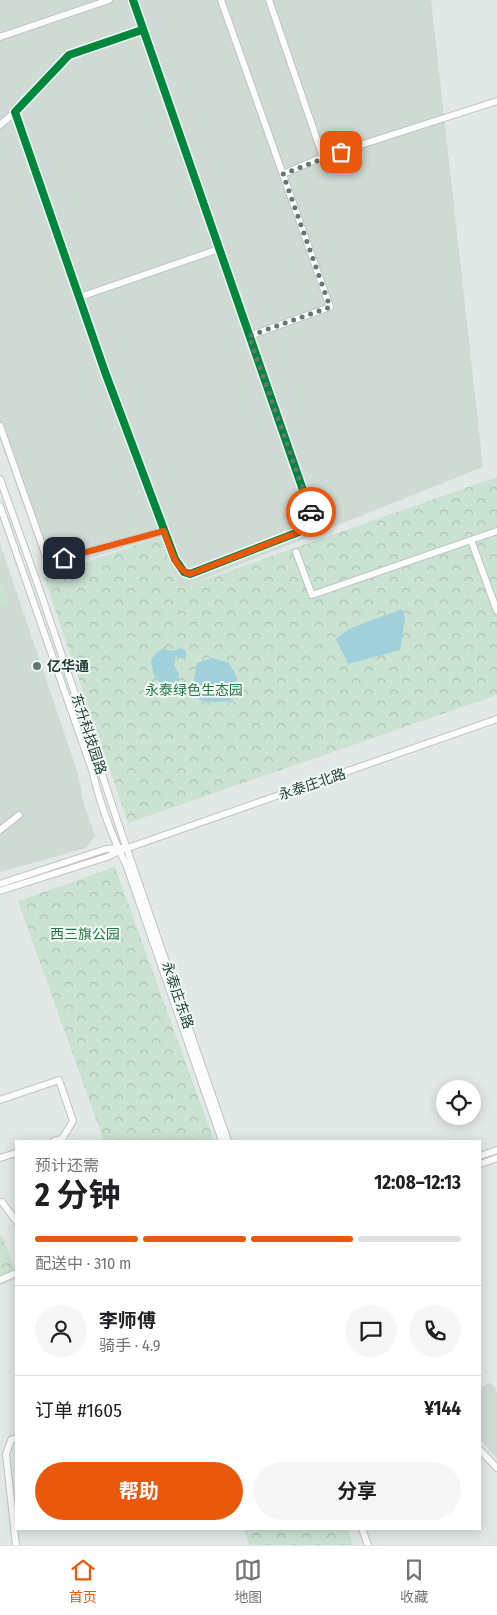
<!DOCTYPE html>
<html lang="zh">
<head>
<meta charset="utf-8">
<style>
  body { margin:0; font-family:"Fira Sans Condensed","Noto Sans SC",sans-serif; background:#f6f6f6; color:#202124; height:100vh; display:flex; flex-direction:column; font-size:19px; white-space:nowrap }
  * { box-sizing:border-box; margin:0 }
  p { font-size:16px; color:#757577 }
  .icon { flex:none; width:28px; height:28px; fill:none; stroke:currentColor; stroke-width:2; stroke-linecap:round; stroke-linejoin:round }
  .map { position:relative; flex:1; overflow:hidden }
  .panel { position:absolute; left:15px; top:1140px; width:466px; height:390px; display:flex; flex-direction:column; background:#fff; border-radius:0px; box-shadow:0 2px 12px #0003 }
  .panel>* { flex:none }
  .tools { position:absolute; left:436px; top:1080px; display:grid; gap:10px }
  .tools a { display:grid; place-items:center; width:45px; height:45px; border-radius:50%; background:#fff; box-shadow:0 2px 12px #0003; font-size:25px }
  .pin { position:absolute; display:grid; place-items:center; width:42px; height:42px; color:#fff; margin:-21px; border-radius:10px; box-shadow:0 2px 8px #0006 }
  .courier { position:absolute; display:grid; place-items:center; width:50px; height:50px; margin:-25px; border:4px solid #ea580c; border-radius:50%; background:#fff; color:#222; box-shadow:0 1px 6px #0007 }
  .head em { font-style:normal; font-weight:700 }
  .head div { display:flex; flex-direction:column-reverse }
  .head { display:flex; align-items:center; justify-content:space-between; height:85px; padding:0 20px }
  h1 { font-size:32px; font-weight:700; line-height:38px }
  .bar { display:grid; grid-template-columns:repeat(4,1fr); gap:8px 5px; align-content:center; height:60px; padding:0 20px }
  .bar i { height:6px; border-radius:4px; background:#e0e0e0 }
  .bar .active { background:#ea580c }
  .bar p { grid-column:span 4 }
  .line { display:flex; align-items:center; gap:12px; padding:0 20px; border-top:1px solid #e0e0e0 }
  .line div { flex:1 }
  .round { display:grid; place-items:center; flex:none; width:52px; height:52px; border-radius:26px; background:#f6f6f6 }
  .button { display:flex; gap:10px; margin-top:auto; padding:10px 20px }
  .button a { flex:1; height:58px; border-radius:30px; background:#ea580c; color:#fff; font-size:20px; font-weight:700; line-height:58px; text-align:center }
  .button a+a { background:#f6f6f6; color:#202124 }
  .dock { display:flex; justify-content:space-around; align-items:center; height:70px; border-top:1px solid #e0e0e0; background:#fff; font-size:14px; color:#757577 }
  .dock a { display:grid; justify-items:center; gap:2px }
  .dock .active { color:#ea580c }
  .map>svg:first-child { display:block }
  .built { fill:#cfdad5 }
  .park { fill:url(#park-crowns) }
  .garden { fill:#cae2d2 }
  .water { fill:#a0d0d9 }
  .lines { fill:none; stroke-linecap:round; stroke-linejoin:round }
  .minor-casing { stroke:#bfc5c2; stroke-width:8 }
  .minor { stroke:#fbfcfb; stroke-width:6 }
  .cycleway-casing { stroke:#f0f8f4; stroke-width:11 }
  .cycleway { stroke:#00873e; stroke-width:8 }
  .done { stroke:#637873; stroke-width:5; stroke-dasharray:0 9 }
  .route { stroke:#ea580c; stroke-width:6 }
  .poi-dot { fill:#637873; stroke:#f0f8f4; stroke-width:2 }
  .labels { text-anchor:middle; stroke-width:4; stroke-linejoin:round; paint-order:stroke }
  .poi-label { font-size:14px; font-weight:bold; fill:#1f3c35; stroke:#f0f8f4; text-anchor:start }
  .park-label { font-size:14px; fill:#287547; stroke:#f0f8f4 }
  .street-label { font-size:14px; fill:#1f3c35; stroke:#f0f8f4 }
</style>
</head>
<body>
<div class="map">
<svg width="497" height="1545" viewBox="0 0 497 1545">
  <defs>
    <pattern id="park-crowns" width="20" height="18" patternUnits="userSpaceOnUse" patternTransform="scale(1.25)"><rect width="20" height="18" fill="#cae2d2"/><path d="M2 6a3 3 0 1 1 6 0M12 15a3 3 0 1 1 6 0" fill="none" stroke="#adc3b5"/></pattern>
  </defs>
  <rect width="100%" height="100%" fill="#e2e8e5"/>
  <!-- built -->
  <path class="built" d="M0,0H431L483,467L181,588L158,537L47,571L0,439Z
    M0,543L78,774L84,805L95,835L86,848L0,872Z
    M490,1383L495,1387L497,1393V1459L480,1439V1387Z"/>
  <!-- park -->
  <path class="park" d="M497,477V695L128,823L44,577L159,537L181,588Z
    M115,867L214,1141H104L18,901Z
    M0,1235H2L16,1273V1279L0,1285Z
    M244,1529H348L353,1545H249Z"/>
  <!-- garden -->
  <path class="garden" d="M1,580L10,604L0,608V581Z"/>
  <!-- water -->
  <path class="water" d="M402,609L405,618L400,650L348,664L336,639L349,629Z
    M163,648C169,652 174,651 181,648L185,650L187,655L183,659L176,656L174,665L179,674L178,682L162,684L154,676L151,662L156,653Z
    M212,658L229,663C239,679 241,684 230,701L214,702L199,700L194,678L197,663Z"/>
  <g class="lines">
    <!-- minor casing -->
    <g class="minor-casing">
      <path id="minor" d="M133,0L312,516L309,528L190,574L184,572L175,559L105,372L15,112L69,55L142,30
        M221,0L330,307L249,336
        M269,0L323,157
        M0,37L109,0
        M0,125L15,112
        M283,174L323,157L497,101
        M80,297L219,249
        M0,426L48,562L164,531
        M0,479L38,585L95,753L120,829L228,1141
        M0,506L92,770C100,803 110,833 126,864L222,1141
        M497,531L471,540L497,611
        M296,552L312,595L471,540
        M0,830L19,815
        M0,884L106,849L121,848
        M0,891L107,857L119,851L497,719
        M0,1100L59,1080L73,1121L62,1139L54,1141
        M480,1156L497,1150
        M0,1158L16,1153
        M480,1164L497,1158
        M2,1202L16,1221
        M0,1280L16,1273
        M480,1450L497,1468
        M362,1529L368,1545
        M16,1545L6,1454L11,1440L16,1438"/>
    </g>
    <!-- minor -->
    <use href="#minor" class="minor"/>
    <!-- cycleway casing -->
    <g class="cycleway-casing">
      <path id="cycleway" d="M133,0L312,516L309,528L190,574L184,572L175,559L105,372L15,112L69,55L142,30"/>
    </g>
    <!-- cycleway -->
    <use href="#cycleway" class="cycleway"/>
  </g>
  <g class="lines">
    <!-- done -->
    <path class="done" d="M311,512L249,336L330,307L283,174L341,152"/>
    <!-- route -->
    <path class="route" d="M64,558L164,531C170,546 174,569 190,574L309,528L312,516L311,512"/>
  </g>
  <!-- markers -->
  <circle class="poi-dot" cx="37" cy="666" r="5"/>
  <g class="labels">
    <!-- poi labels -->
    <g class="poi-label">
      <text x="47" y="671">亿华通</text>
    </g>
    <!-- park labels -->
    <g class="park-label">
      <text x="194" y="695">永泰绿色生态园</text>
      <text x="85" y="939">西三旗公园</text>
    </g>
    <!-- street labels -->
    <g class="street-label">
      <text transform="translate(89 734) rotate(72)" y="5">东升科技园路</text>
      <text transform="translate(312 784) rotate(-19)" y="5">永泰庄北路</text>
      <text transform="translate(178 995) rotate(71)" y="5">永泰庄东路</text>
    </g>
  </g>
</svg>
<div class="tools">
<a><svg class="icon" aria-label="locate" viewBox="0 0 24 24"><circle cx="12" cy="12" r="6"/><path d="M12 2v4M12 18v4M2 12h4M18 12h4"/></svg></a>
</div>
<div class="pin" style="left:341px;top:152px;background:#ea580c"><svg class="icon" aria-label="bag" viewBox="0 0 24 24"><path d="M5 8h14l-1 12H6zM9 8a3 3 0 0 1 6 0"/></svg></div>
<div class="pin" style="left:64px;top:558px;background:#1f2937"><svg class="icon" aria-label="home" viewBox="0 0 24 24"><path d="M3 11l9-7 9 7M6 9v11h12V9"/></svg></div>
<div class="courier" style="left:311px;top:512px"><svg class="icon" aria-label="car" viewBox="0 0 24 24"><path d="M5 17H2v-5l4-1 3-4h7l3 4 3 1v5h-3M9 17h6M6 11h13"/><circle cx="7" cy="17" r="2"/><circle cx="17" cy="17" r="2"/></svg></div>
<section class="panel">
<div class="head"><div><h1>2 分钟</h1><p>预计还需</p></div><em>12:08–12:13</em></div>
<div class="bar"><i class="active"></i><i class="active"></i><i class="active"></i><i></i><p>配送中 · 310 m</p></div>
<div class="line" style="height:90px"><a class="round"><svg class="icon" aria-label="person" viewBox="0 0 24 24"><circle cx="12" cy="8" r="4"/><path d="M4 21q1-7 8-7t8 7"/></svg></a><div><b>李师傅</b><p>骑手 · 4.9</p></div><a class="round"><svg class="icon" aria-label="chat" viewBox="0 0 24 24"><path d="M4 5h16v11H9l-5 4z"/></svg></a><a class="round"><svg class="icon" aria-label="phone" viewBox="0 0 24 24"><path d="M5 4h4l2 5-3 2q2 4 5 5l2-3 5 2v4C11 20 4 13 5 4z"/></svg></a></div>
<div class="line" style="height:65px"><div>订单 #1605</div><b>¥144</b></div>
<div class="button"><a>帮助</a><a>分享</a></div>
</section>
</div>
<nav class="dock">
<a class="active"><svg class="icon" aria-label="home" viewBox="0 0 24 24"><path d="M3 11l9-7 9 7M6 9v11h12V9"/></svg>首页</a>
<a><svg class="icon" aria-label="map" viewBox="0 0 24 24"><path d="M3 6l6-2 6 2 6-2v14l-6 2-6-2-6 2zM9 4v14M15 6v14"/></svg>地图</a>
<a><svg class="icon" aria-label="saved" viewBox="0 0 24 24"><path d="M7 4h10v16l-5-4-5 4z"/></svg>收藏</a>
</nav>
</body>
</html>
